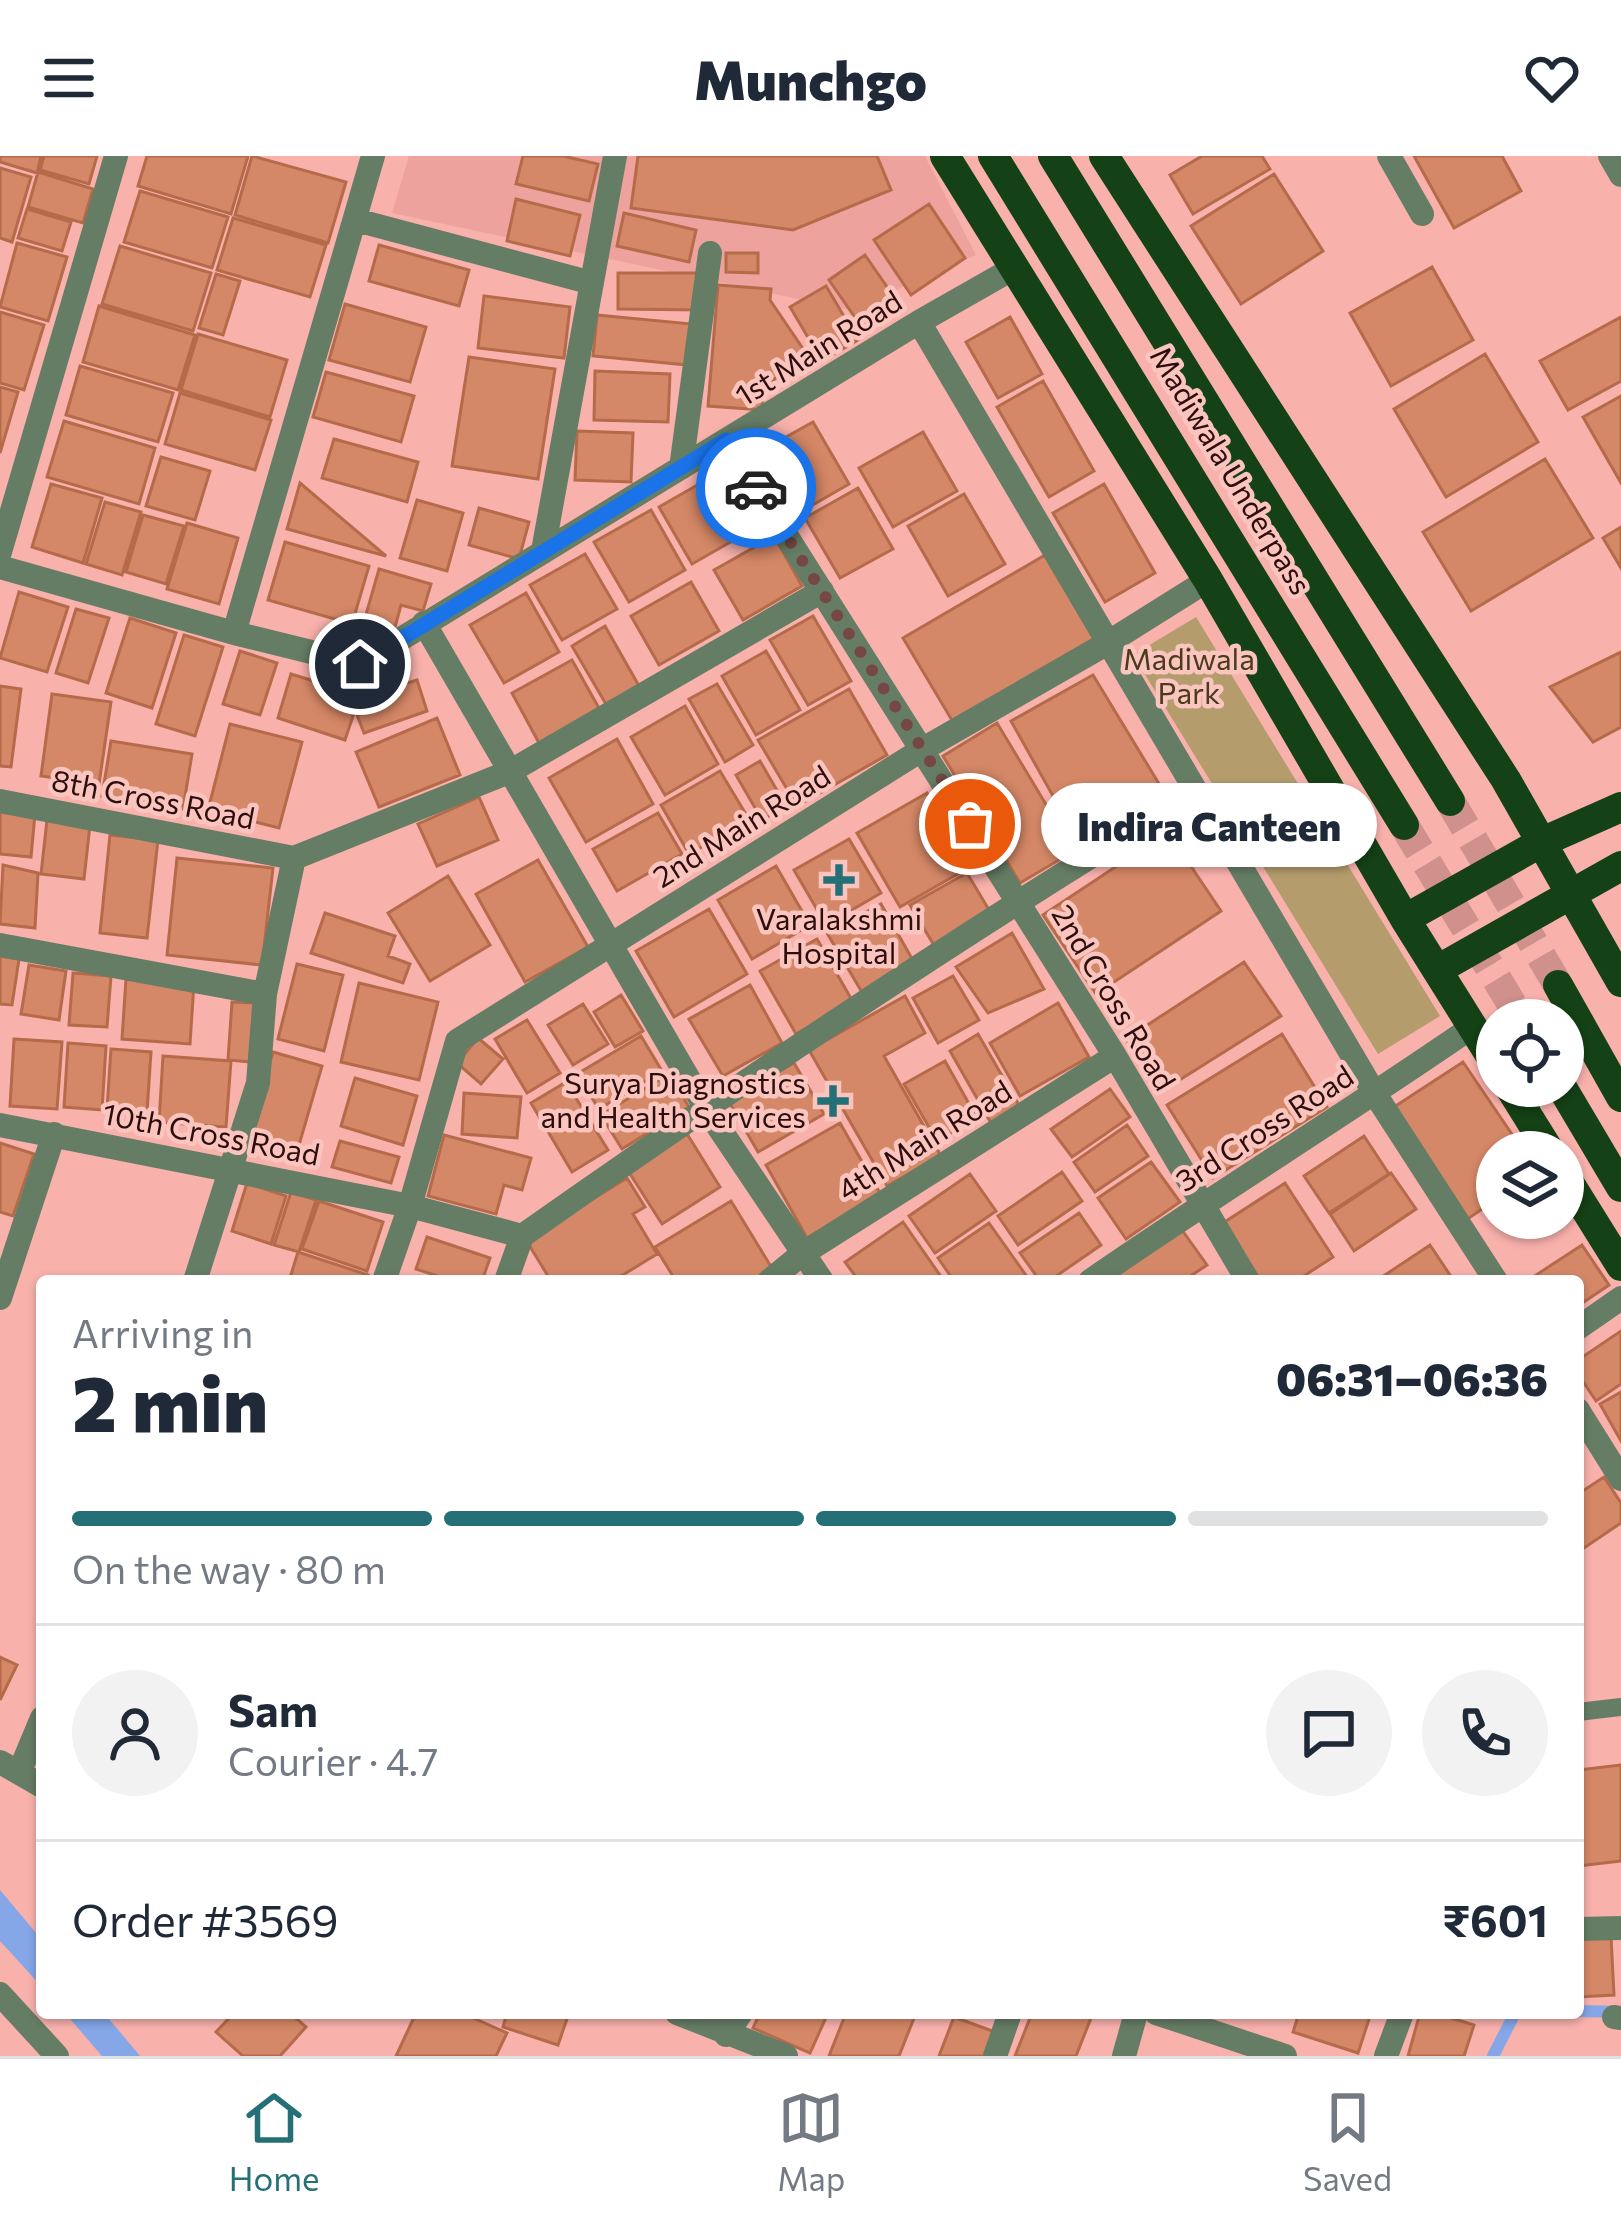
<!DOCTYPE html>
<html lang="en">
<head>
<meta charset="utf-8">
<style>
  body { margin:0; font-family:Commissioner,sans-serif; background:#f2f2f3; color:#1f2937; height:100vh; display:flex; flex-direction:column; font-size:45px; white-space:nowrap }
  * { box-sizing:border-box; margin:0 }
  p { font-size:39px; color:#747a83 }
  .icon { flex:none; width:66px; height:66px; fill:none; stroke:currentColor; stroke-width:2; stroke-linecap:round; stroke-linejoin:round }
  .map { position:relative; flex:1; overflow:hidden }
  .details { position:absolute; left:36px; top:1119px; width:1548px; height:744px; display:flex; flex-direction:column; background:#fff; border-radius:12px; box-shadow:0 3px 9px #0004 }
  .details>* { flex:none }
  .tools { position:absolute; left:1476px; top:843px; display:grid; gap:24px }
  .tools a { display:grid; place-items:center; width:108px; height:108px; border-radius:50%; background:#fff; box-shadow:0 3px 9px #0004; font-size:60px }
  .pin { position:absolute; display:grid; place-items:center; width:102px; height:102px; color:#fff; margin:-51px; border:6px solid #fff; border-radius:50%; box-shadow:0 3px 12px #0007 }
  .courier { position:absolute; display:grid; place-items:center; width:120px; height:120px; margin:-60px; border:9px solid #1a73e8; border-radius:50%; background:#fff; color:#222; box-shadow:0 3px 15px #0007 }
  .bubble { position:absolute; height:84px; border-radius:42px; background:#fff; box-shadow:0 3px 9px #0004; font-size:39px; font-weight:800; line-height:84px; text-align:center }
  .overview em { font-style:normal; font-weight:800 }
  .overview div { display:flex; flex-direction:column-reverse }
  .overview { display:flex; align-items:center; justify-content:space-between; height:204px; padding:0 36px }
  h1 { font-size:78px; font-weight:800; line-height:90px }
  .bar { display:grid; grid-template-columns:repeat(4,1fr); gap:18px 12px; align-content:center; height:144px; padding:0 36px }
  .bar i { height:15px; border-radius:9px; background:#e0e1e3 }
  .bar .selected { background:#257076 }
  .bar p { grid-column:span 4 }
  .line { display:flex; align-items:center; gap:30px; padding:0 36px; border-top:3px solid #e0e1e3 }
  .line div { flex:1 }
  .round { display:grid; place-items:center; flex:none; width:126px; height:126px; border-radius:63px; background:#f2f2f3 }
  header { display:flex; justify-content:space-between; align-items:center; height:156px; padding:0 36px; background:#fff; font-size:54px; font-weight:800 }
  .tabs { display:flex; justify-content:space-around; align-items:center; height:168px; border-top:3px solid #e0e1e3; background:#fff; font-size:33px; color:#747a83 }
  .tabs a { display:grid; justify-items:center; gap:6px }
  .tabs .selected { color:#257076 }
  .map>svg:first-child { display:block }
  .built { fill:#eda29d }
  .green { fill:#b49c6c }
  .water { fill:#85a6e7 }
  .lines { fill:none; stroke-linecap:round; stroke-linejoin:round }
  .stream { stroke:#85a6e7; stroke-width:12 }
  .building { fill:#d58867; stroke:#b56a4a; stroke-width:3 }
  .primary-tunnel { stroke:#d0908c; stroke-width:30; stroke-dasharray:30 15; stroke-linecap:butt }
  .lane { stroke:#667d65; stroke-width:18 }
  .street { stroke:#667d65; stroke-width:24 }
  .primary { stroke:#144115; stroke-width:30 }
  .done { stroke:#754745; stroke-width:12; stroke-dasharray:0 21.6 }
  .route { stroke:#1a73e8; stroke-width:15 }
  .poi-dot { fill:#257076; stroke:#fac4bf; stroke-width:4.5 }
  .labels { text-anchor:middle; stroke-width:9; stroke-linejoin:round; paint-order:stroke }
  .street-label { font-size:30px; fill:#2e0e0d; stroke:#fac4bf }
  .park-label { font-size:30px; fill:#4b3b1a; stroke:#fac4bf }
  .poi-label { font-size:30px; fill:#2e0e0d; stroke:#fac4bf }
</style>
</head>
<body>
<header><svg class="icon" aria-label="menu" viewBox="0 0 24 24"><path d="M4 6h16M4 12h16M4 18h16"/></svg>Munchgo<svg class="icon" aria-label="heart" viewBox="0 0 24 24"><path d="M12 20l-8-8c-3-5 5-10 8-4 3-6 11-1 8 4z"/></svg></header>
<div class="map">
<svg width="1621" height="1900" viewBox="0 0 1621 1900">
  <rect width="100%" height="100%" fill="#f9b1ac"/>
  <!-- built -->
  <path class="built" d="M409,0H925L976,99L850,154L392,57Z"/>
  <!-- green -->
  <path class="green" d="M1196,461L1440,860L1378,898L1133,499Z"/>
  <!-- water -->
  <path class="water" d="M0,1734L42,1784V1831L0,1785Z
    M65,1857H104L140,1900H102Z"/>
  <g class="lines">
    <!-- stream -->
    <path class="stream" d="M1578,1855L1620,1856
      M1493,1900L1515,1857"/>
  </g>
  <!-- building -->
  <path class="building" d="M0,0H41L37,17L0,6Z
    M44,0H97L89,28L40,14Z
    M147,0H248L231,58L138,30Z
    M252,0L346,26L328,87L235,59Z
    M523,0H563L598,8L589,45L516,28Z
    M638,0H877L891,34L793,74L631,52Z
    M1202,0H1262L1270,13L1193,58L1170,19Z
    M1414,0H1502L1521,35L1454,72Z
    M0,12L31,21L12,86L0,82Z
    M38,16L93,33L83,67L28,51Z
    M1274,18L1323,95L1241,148L1191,70Z
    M140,35L228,61L212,112L124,86Z
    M516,43L580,59L570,100L507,85Z
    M929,48L965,102L911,139L874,84Z
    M27,53L71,66L62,95L18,82Z
    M624,57L696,74L689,106L617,90Z
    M233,62L326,89L310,141L217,114Z
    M17,87L67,101L48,165L0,151Z
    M379,89L469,114L459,150L369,125Z
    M120,90L211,117L193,175L102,148Z
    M726,97H758V117L726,116Z
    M865,99L901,151L865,176L829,124Z
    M1432,111L1473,184L1391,230L1350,157Z
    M618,117H700V154L618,153Z
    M216,118L240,125L223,179L199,172Z
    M718,129L771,133L770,144L808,200L763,231L762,254L708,250Z
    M826,130L858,184L822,205L790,151Z
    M484,140L570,151L564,202L478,192Z
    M345,148L426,171L410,226L329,204Z
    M99,150L195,179L178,234L83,206Z
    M0,156L44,169L24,234L0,227Z
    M597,159L692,168L688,209L593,200Z
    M1010,161L1042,218L998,242L966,186Z
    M1621,161V225L1568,254L1540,205Z
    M198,178L287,204L270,261L181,234Z
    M1485,198L1538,286L1446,341L1394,253Z
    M469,201L555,213L538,323L452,310Z
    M80,210L173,237L158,286L66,259Z
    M595,215L670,218L668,266L594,264Z
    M326,216L414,240L401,286L313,261Z
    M1043,225L1094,315L1049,341L997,251Z
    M0,231L18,236L0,297Z
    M180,237L271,264L255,314L165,288Z
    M1621,240V327L1583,261Z
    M64,265L155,292L139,348L47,321Z
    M813,266L849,328L804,354L768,291Z
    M577,275L633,277L631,326L575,324Z
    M923,276L957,335L893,371L859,312Z
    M334,283L418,306L407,346L322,322Z
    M161,301L210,315L195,364L146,350Z
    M1545,303L1593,382L1471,455L1423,376Z
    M722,315L755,372L692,408L659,351Z
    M300,327L386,400L287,373Z
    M51,328L102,342L83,407L32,391Z
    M1104,328L1155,417L1105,446L1053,357Z
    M858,332L893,393L840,422L805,362Z
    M964,338L1005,408L948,440L908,370Z
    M417,344L463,357L447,415L400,402Z
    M105,346L141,356L122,419L86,408Z
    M479,352L529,366L519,403L469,389Z
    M651,354L685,414L629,446L594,386Z
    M143,359L184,370L166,428L126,416Z
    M187,367L238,382L219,448L167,433Z
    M1621,371V412L1603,382Z
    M774,380L802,430L743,464L714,414Z
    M285,386L369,410L352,468L268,444Z
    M585,398L617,453L562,484L530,429Z
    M1045,399L1094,483L953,566L903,482Z
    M379,413L431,428L423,455L401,449L395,471L365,462Z
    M691,426L719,475L659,509L631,460Z
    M19,436L68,451L47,516L0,502Z
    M526,437L559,496L504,527L470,469Z
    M76,453L109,462L88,527L56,517Z
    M813,460L851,525L808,549L770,484Z
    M130,462L176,477L152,552L106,537Z
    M605,470L643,537L610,555L572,490Z
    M184,479L223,491L195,580L156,568Z
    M240,495L277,507L260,559L223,548Z
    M766,495L800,554L756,579L722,520Z
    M1621,496V571L1593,586L1550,531Z
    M572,504L600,554L539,587L512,537Z
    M291,518L360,539L345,584L278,562Z
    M1093,519L1167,641L1081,690L1011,565Z
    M417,524L427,555L364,577L357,559L372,554L368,540Z
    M717,528L753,589L725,606L689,543Z
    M0,530L21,533L11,611L0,610Z
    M849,533L887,599L797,650L758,584Z
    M52,538L111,546L99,628L41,620Z
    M685,550L718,608L665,639L631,581Z
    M437,562L460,619L379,651L356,596Z
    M997,567L1074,695L1020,727L943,600Z
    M230,568L302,586L279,672L208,654Z
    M617,583L653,648L586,686L549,622Z
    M111,585L192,598L183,653L102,640Z
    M760,605L786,650L762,664L736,619Z
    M720,615L750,665L689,698L661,649Z
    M927,637L970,711L900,751L857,677Z
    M479,641L498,684L437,710L418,668Z
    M0,654L35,658L31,701L0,698Z
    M658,657L682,698L617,735L593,693Z
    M47,664L90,669L84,723L41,718Z
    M1168,676L1221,755L1096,838L1043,759Z
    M110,679L158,684L147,782L100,777Z
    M849,683L881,737L826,769L794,714Z
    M177,702L273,712L262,809L167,799Z
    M538,704L588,791L525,826L476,738Z
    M3,709L38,717L35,772L0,768Z
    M776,710L810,769L752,803L718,744Z
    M967,717L992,759L935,791L910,749Z
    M448,720L490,789L430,825L388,757Z
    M881,748L915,808L863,838L827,777Z
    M709,753L747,818L674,861L636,795Z
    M325,757L395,780L388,800L410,808L403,827L311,797Z
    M1012,777L1044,833L988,857L956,811Z
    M817,783L853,846L796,878L760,815Z
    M0,800L19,803L12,849L0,848Z
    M1244,806L1281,860L1159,937L1126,883Z
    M297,808L343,819L324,895L278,883Z
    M29,809L66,815L59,864L21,858Z
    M73,817L111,820L107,871L69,869Z
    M953,820L979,864L938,887L913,842Z
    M126,823L194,827L190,888L122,883Z
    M359,827L438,846L419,924L341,906Z
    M750,829L782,887L723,920L689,863Z
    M621,839L643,875L615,891L594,856Z
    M905,840L925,877L884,900L941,1000L887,1030L809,894Z
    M232,846L255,847L251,906L228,904Z
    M1058,847L1089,901L1020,940L990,887Z
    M583,848L608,888L573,909L548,869Z
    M527,864L560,917L527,937L495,883Z
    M978,878L1020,951L991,967L950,895Z
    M1282,878L1327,951L1213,1022L1167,949Z
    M641,880L662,915L599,953L577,918Z
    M478,882L503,903L481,928L457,907Z
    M14,883L62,886L57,953L10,950Z
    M68,887L106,890L102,954L64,951Z
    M111,893L151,896L147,956L107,953Z
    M273,896L322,910L297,996L248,982Z
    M163,900L231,905L226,971L159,966Z
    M945,905L977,962L937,985L904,928Z
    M1463,906L1524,996H1497V1043L1466,1064L1391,953Z
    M794,907L824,958L758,996L728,944Z
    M669,918L689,951L622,993L601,959Z
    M355,922L417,940L403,989L341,970Z
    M566,926L608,994L572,1016L531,947Z
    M1110,933L1130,961L1072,1001L1051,973Z
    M464,937L521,941L517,982L462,978Z
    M840,967L881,1039L807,1082L766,1009Z
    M1127,969L1148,1000L1095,1036L1074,1006Z
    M684,973L720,1031L662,1068L625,1010Z
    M444,979L531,1002L522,1034L504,1029L496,1058L428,1040Z
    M1364,980L1389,1018L1329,1057L1304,1020Z
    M340,985L399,1001L391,1027L332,1011Z
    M0,987L34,998L13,1060L0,1056Z
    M1151,1006L1180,1046L1126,1083L1098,1042Z
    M1062,1016L1082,1045L1018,1089L998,1060Z
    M1391,1017L1416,1053L1354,1095L1330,1058Z
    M970,1018L996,1055L935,1097L909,1060Z
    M627,1022L645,1051L633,1058L657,1098L613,1125H551L526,1084Z
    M247,1027L286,1040L271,1088L232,1075Z
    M1285,1027L1333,1101L1296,1125H1261L1223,1067Z
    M291,1036L316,1044L299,1096L274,1089Z
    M319,1045L383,1066L367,1115L302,1093Z
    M731,1045L773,1114L755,1125H676L655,1091Z
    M1079,1057L1101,1089L1049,1125H1040L1020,1097Z
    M903,1066L944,1125H859L845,1106Z
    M989,1067L1030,1125H954L938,1102Z
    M1182,1074L1207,1109L1183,1125H1122L1118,1118Z
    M427,1081L490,1102L482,1125H453L416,1113Z
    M1430,1089L1454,1125H1376Z
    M1582,1089L1609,1129L1578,1150V1125H1527Z
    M298,1096L368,1119L366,1125H289Z
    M1621,1175V1228L1596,1245L1578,1218V1204Z
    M1621,1236V1285L1600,1248Z
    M1604,1321L1621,1347V1367L1578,1396V1338Z
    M0,1501L17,1509L0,1544Z
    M1621,1609V1705L1578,1710V1614Z
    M1611,1781L1614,1839L1578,1841V1783Z
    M234,1857H290L306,1871L280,1900H243L216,1876Z
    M416,1857H462L507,1877L496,1900H396Z
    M507,1857H569L558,1889L503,1871Z
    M760,1857H828L810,1897L753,1872Z
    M846,1857H916L899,1900H829Z
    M1032,1857H1093L1076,1900H1015Z
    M1299,1857H1371L1358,1897L1293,1876Z
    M1420,1857H1435L1474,1869L1464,1900H1408Z
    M954,1861L995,1876L986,1900H939Z"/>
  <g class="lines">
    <!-- primary-tunnel -->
    <path class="primary-tunnel" d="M1450,645L1558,829
      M1404,669L1519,860"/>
    <!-- lane -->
    <path class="lane" d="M1578,1556L1621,1551"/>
    <!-- street -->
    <path class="street" d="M1389,0L1422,58
      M1610,0L1621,19
      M356,64L592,127
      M919,166L1375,938L1496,1125
      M726,284L1115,900L1248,1125
      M681,312L710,97
      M543,395L615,0
      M0,396L116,0
      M0,411L234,477L360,508L919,166L1014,112
      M424,467L705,951L822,1125
      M234,477L373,0
      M0,645L294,702
      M294,702L509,616L822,435
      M0,789L265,838
      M0,969L410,1050L522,1080C742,925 965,776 1194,637
      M195,1125L258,927L265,838L294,702
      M384,1125L410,1050L457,885L923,593L1106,488L1208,424
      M506,1125L522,1080
      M769,1125L802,1098L1115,900
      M1090,1125C1216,1038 1346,958 1472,871
      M0,1142L54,978
      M1578,1172L1621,1142
      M1578,1254L1621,1323
      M0,1606L42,1630
      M19,1617L42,1562
      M1578,1773L1621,1772
      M0,1838L57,1900
      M677,1857L786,1900
      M1156,1857L1285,1900
      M1614,1861L1621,1862
      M726,1879L741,1857
      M995,1900L1010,1857
      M1124,1900L1136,1857
      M1386,1900L1402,1857"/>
    <!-- primary -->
    <path class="primary" d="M945,0L1208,424L1405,763L1497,910
      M993,0L1404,669
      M1053,0L1450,645
      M1104,0L1506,624L1621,826
      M1405,763L1542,686L1621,651
      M1437,814L1621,710
      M1558,829L1621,941
      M1519,860L1521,864
      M1509,930L1550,996
      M1561,930L1621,1031
      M1563,1017L1621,1110"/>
  </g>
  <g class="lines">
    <!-- done -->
    <path class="done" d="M756,332L970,668"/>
    <!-- route -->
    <path class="route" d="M360,508L726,284L756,332"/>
  </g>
  <!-- markers -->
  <g class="poi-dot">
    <path d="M833 706h12v12h12v12h-12v12h-12v-12h-12v-12h12z"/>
    <path d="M827 927h12v12h12v12h-12v12h-12v-12h-12v-12h12z"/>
  </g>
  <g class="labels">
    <!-- street labels -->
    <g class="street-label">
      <text transform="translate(819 193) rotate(-32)" y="10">1st Main Road</text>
      <text transform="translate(1230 315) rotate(59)" y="10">Madiwala Underpass</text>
      <text transform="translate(153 644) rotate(11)" y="10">8th Cross Road</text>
      <text transform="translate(742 671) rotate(-32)" y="10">2nd Main Road</text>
      <text transform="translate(1113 842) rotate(59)" y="10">2nd Cross Road</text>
      <text transform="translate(1265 973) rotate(-33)" y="10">3rd Cross Road</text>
      <text transform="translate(211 979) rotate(11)" y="10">10th Cross Road</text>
      <text transform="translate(925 985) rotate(-32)" y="10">4th Main Road</text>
    </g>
    <!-- park labels -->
    <g class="park-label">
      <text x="1189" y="514">Madiwala<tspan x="1189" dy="34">Park</tspan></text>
    </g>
    <!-- poi labels -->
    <g class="poi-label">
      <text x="839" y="774">Varalakshmi<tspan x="839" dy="34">Hospital</tspan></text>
      <text x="806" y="938" text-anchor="end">Surya Diagnostics<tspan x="806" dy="34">and Health Services</tspan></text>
    </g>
  </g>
</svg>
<div class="tools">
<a><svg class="icon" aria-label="locate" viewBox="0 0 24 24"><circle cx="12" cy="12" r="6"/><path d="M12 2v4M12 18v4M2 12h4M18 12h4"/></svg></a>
<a><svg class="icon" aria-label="layers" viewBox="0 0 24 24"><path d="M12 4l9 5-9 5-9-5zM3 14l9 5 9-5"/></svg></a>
</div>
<div class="pin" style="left:970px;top:668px;background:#ea580c"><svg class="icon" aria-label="bag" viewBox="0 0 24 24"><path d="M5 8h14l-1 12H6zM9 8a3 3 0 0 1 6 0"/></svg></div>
<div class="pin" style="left:360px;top:508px;background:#1f2937"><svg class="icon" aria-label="home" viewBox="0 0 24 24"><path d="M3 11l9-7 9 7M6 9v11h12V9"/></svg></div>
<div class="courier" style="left:756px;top:332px"><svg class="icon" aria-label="car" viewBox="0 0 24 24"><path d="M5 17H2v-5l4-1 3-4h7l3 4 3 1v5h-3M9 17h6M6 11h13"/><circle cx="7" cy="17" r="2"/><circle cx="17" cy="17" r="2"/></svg></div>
<div class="bubble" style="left:1041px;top:627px;width:336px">Indira Canteen</div>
<section class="details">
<div class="overview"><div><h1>2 min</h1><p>Arriving in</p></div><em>06:31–06:36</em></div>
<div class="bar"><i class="selected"></i><i class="selected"></i><i class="selected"></i><i></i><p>On the way · 80 m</p></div>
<div class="line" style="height:216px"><a class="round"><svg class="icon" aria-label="person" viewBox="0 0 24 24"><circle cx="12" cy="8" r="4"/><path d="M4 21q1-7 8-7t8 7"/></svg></a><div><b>Sam</b><p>Courier · 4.7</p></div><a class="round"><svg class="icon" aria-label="chat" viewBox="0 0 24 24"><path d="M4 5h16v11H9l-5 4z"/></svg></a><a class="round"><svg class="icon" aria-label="phone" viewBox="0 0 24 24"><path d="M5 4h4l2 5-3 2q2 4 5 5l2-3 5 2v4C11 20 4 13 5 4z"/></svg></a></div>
<div class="line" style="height:156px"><div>Order #3569</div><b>₹601</b></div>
</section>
</div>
<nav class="tabs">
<a class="selected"><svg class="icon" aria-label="home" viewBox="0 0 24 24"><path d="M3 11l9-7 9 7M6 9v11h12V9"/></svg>Home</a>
<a><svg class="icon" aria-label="map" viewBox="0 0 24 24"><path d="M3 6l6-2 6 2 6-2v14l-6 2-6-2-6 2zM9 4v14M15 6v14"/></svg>Map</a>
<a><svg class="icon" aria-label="saved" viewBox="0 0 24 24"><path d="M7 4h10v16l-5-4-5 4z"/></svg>Saved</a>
</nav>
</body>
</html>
